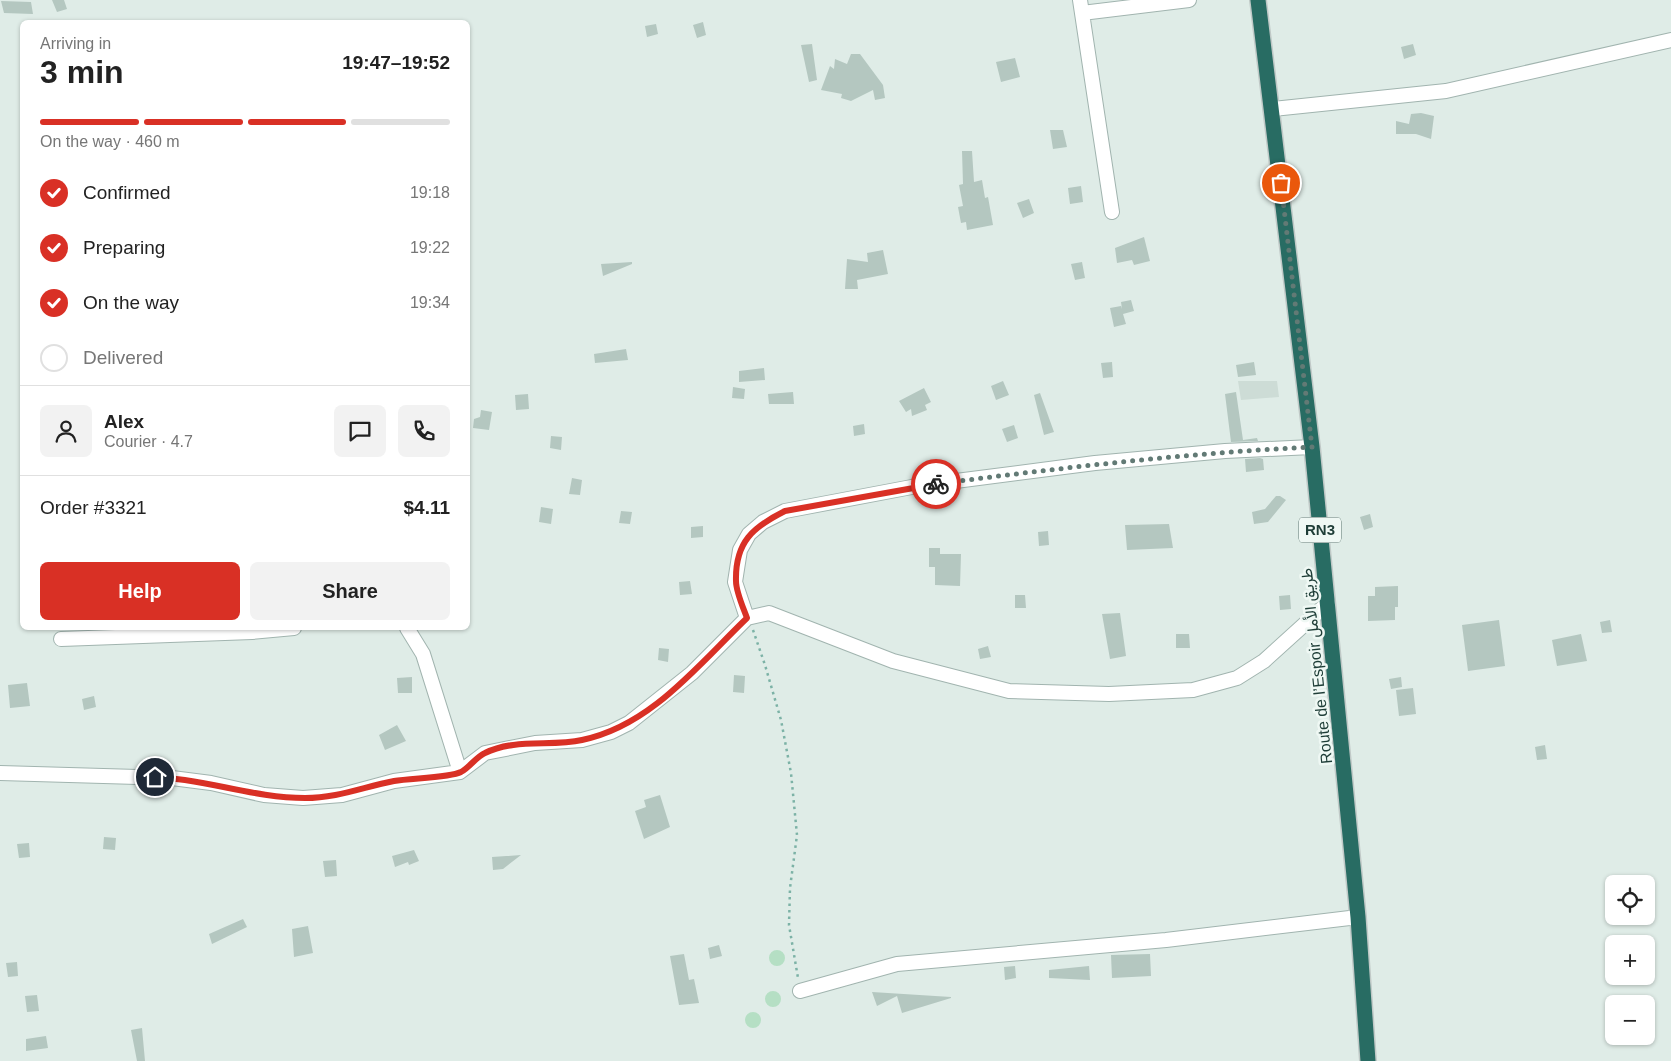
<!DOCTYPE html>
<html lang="en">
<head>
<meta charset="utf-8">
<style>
  body { margin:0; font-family:Arial,Vazirmatn,sans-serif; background:#f2f2f2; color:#222; height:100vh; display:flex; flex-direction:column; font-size:19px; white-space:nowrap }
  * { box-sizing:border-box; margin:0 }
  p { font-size:16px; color:#767676 }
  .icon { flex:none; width:28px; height:28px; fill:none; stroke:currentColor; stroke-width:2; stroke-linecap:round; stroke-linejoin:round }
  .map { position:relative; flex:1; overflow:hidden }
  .side { position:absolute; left:20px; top:20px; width:450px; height:610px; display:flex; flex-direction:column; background:#fff; border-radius:8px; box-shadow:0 1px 4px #0004 }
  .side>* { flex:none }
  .controls { position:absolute; left:1605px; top:875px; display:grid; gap:10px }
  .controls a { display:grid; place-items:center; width:50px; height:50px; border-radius:8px; background:#fff; box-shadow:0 1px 4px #0004; font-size:25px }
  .pin { position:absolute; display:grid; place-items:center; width:42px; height:42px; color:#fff; margin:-21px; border:2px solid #fff; border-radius:50%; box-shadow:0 1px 5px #0007 }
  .courier { position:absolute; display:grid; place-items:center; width:50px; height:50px; margin:-25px; border:4px solid #d93025; border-radius:50%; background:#fff; color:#222; box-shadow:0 1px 6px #0007 }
  .summary em { font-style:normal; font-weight:700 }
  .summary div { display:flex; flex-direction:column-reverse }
  .summary { display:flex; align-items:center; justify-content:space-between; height:85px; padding:0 20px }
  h1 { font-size:32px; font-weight:700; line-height:38px }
  .bar { display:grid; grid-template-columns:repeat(4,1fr); gap:8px 5px; align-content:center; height:60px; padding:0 20px }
  .bar i { height:6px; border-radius:4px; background:#e0e0e0 }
  .bar .on { background:#d93025 }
  .bar p { grid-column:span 4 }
  .line { display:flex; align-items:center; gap:12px; padding:0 20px; border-top:1px solid #e0e0e0 }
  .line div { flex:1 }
  .round { display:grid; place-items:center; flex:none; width:52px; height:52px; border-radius:8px; background:#f2f2f2 }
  ol { padding:0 20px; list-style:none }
  li { display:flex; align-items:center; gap:15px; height:55px }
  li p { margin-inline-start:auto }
  li .icon { padding:5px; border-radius:50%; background:#d93025; color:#fff; stroke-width:4 }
  li:last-child { color:#767676 }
  li i { width:28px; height:28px; border:2px solid #e0e0e0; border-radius:50% }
  .action { display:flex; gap:10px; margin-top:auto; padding:10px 20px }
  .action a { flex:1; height:58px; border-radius:8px; background:#d93025; color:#fff; font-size:20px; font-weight:700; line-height:58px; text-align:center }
  .action a+a { background:#f2f2f2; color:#222 }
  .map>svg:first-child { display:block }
  .built { fill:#cddcd6 }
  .green { fill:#b5dfc4 }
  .building { fill:#b4c7c0 }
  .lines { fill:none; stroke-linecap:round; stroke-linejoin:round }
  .street-casing { stroke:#a1b4af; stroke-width:16 }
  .highway-casing { stroke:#c0c9c7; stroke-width:18 }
  .path { stroke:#7cb2a6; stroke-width:2.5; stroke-dasharray:2.5 4; stroke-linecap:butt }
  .street { stroke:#fff; stroke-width:14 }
  .highway { stroke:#286c63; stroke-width:15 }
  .done { stroke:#627a75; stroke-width:5; stroke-dasharray:0 9 }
  .route { stroke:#d93025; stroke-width:6 }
  .labels { text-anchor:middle; stroke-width:5; stroke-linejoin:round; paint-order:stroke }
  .shield { fill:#eff8f4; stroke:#5d7570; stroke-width:1 }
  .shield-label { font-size:15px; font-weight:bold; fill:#1e3d37 }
  .street-label { font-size:16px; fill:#1e3d37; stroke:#eff8f4 }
</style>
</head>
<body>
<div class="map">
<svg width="1671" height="1061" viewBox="0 0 1671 1061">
  <rect width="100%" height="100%" fill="#dfece7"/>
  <!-- built -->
  <path class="built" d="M1238,381H1277L1279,397L1241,400Z"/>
  <!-- green -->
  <path class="green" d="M769 958a8 8 0 1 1 16 0a8 8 0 1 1-16 0Z
    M765 999a8 8 0 1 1 16 0a8 8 0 1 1-16 0Z
    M745 1020a8 8 0 1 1 16 0a8 8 0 1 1-16 0Z"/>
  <!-- building -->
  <path class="building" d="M52,0H64L67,9L57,12Z
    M1,1L31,2L33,14L4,13Z
    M703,22L706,35L697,38L693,25Z
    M656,24L658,34L647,37L645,26Z
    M812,44L817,80L809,82L801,45Z
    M1413,44L1416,55L1404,59L1401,47Z
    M851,54H860L883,85L885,98L875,100L873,90L851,101L841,98L842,94L821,90L830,66L834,69L835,59L847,64Z
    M1015,58L1020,77L1001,82L996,62Z
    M1421,113L1434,116L1431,139L1416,134H1396V121L1409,124L1411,114Z
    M1050,130H1063L1067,147L1053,149Z
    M962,151H972L974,182L982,180L985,198L988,197L993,225L967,230L966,222L961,223L958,207L963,206L959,185L963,184Z
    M1081,186L1083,202L1070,204L1068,188Z
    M1029,199L1034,213L1023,218L1017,203Z
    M1144,237L1150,261L1134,265L1132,260L1117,263L1115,248Z
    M883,250L888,274L857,280L858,289H845L847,259L868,262L867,253Z
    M632,262V264L603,276L601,264Z
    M1082,262L1085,278L1075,280L1071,264Z
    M1131,300L1134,311L1123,314L1126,324L1114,327L1110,308L1121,306L1122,309L1121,302Z
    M626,349L628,360L595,363L594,354Z
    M1112,362L1113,377L1103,378L1101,363Z
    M1254,362L1256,375L1238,377L1236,365Z
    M764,368L765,380L739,382V371Z
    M1003,381L1009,395L996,400L991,386Z
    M733,387L745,389L744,399L732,398Z
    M924,388L931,402L925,405L927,410L912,416L911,409L906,412L899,401Z
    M793,392L794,404H769L768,394Z
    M1236,392L1243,440L1257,438L1258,441L1231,442L1225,394Z
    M1040,393L1054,432L1044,435L1034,395Z
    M528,394L529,409L516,410L515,395Z
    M481,410L492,412L489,430L473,428L474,419L480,417Z
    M864,424L865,434L854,436L853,426Z
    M1014,425L1018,438L1007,442L1002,429Z
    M551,436L562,437L561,450L550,448Z
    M1260,458L1263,459L1264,470L1246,472L1245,459Z
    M572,478L582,480L580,495L569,494Z
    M1276,496H1280L1286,500L1268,522L1254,524L1252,512L1265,509Z
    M541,507L553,509L551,524L539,522Z
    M621,511L632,512L630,524L619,523Z
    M1370,514L1373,527L1364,530L1360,517Z
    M1169,524L1173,548L1127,550L1125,525Z
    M703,526V537L691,538V527Z
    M1048,531L1049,545L1039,546L1038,532Z
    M929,548H940V554H961L960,586L935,585V567H929Z
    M690,581L692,594L680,595L679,582Z
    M1398,586V607H1395V620L1368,621V596H1375V587Z
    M1015,595H1025L1026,608H1015Z
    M1290,595L1291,609L1280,610L1279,596Z
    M1120,613L1126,656L1110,659L1102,614Z
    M1499,620L1505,666L1468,671L1462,625Z
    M1610,620L1612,632L1602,633L1600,622Z
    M1176,634H1189L1190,648H1176Z
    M1581,634L1587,661L1557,666L1552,640Z
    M988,646L991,657L980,659L978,649Z
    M659,648L669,649L668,662L658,660Z
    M734,675L745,676L744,693L733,692Z
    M412,677V693H398L397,678Z
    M1401,677L1402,687L1391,689L1389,679Z
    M27,683L30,706L10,708L8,685Z
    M1413,688L1416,714L1399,716L1396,690Z
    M94,696L96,707L84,710L82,699Z
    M397,725L406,741L385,750L379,735Z
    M1545,745L1547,759L1537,760L1535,747Z
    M660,795L670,827L644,839L635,811L646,807L644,800Z
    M104,837L116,838L115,850L103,849Z
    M29,843L30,857L19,858L17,844Z
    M414,850L419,861L409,865L408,862L395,867L392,856Z
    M521,855L503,869L493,870L492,857Z
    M336,860L337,876L325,877L323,861Z
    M243,919L247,927L212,944L209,934Z
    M308,926L313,953L294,957L292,929Z
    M719,945L722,956L710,959L708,948Z
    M684,954L689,980L694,979L699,1003L679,1005L670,956Z
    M1150,954L1151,976L1112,978L1111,955Z
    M17,962L18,976L8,977L6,963Z
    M1015,966L1016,978L1005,980L1004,967Z
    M1089,966L1090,980L1049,978V970Z
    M872,992L951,997V998L902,1013L897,996L877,1006Z
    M37,995L39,1011L27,1012L25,996Z
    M142,1028L145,1061H137L131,1030Z
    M46,1036L48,1048L26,1051V1039Z"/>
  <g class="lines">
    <!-- street casing -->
    <g class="street-casing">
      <path id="street" d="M1080,0L1112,212
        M1082,13L1189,0
        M1273,109L1446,91L1671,40
        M747,618L735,582L740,550L749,534L763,522L785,511L917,486L1095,463L1225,451L1312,447
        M407,628L423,654L460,772
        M61,639L252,632L294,628
        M0,773L172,778L211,783L264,795L303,798L342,795L394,781L460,772L485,753L535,743L582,740L611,732L629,723L692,673L747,618L769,613L893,661L1009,691L1109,694L1193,690L1237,678L1264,661L1328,603
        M800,991L897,964L1166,940L1358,917"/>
    </g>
    <!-- highway casing -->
    <g class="highway-casing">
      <path id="highway" d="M1258,0L1312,447L1358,917L1368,1061"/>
    </g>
    <!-- path -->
    <path class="path" d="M753,630L765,665L781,720L791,773L797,835L790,888L789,925L798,978"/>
    <!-- street -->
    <use href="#street" class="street"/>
    <!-- highway -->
    <use href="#highway" class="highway"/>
  </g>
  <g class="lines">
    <!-- done -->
    <path class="done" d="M936,484C1061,468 1186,453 1312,447L1281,183"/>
    <!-- route -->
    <path class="route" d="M155,777C206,779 254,798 305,798C337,798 363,787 394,781C410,778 449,778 461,772C470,767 476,757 485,753C515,738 551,747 582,740C651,726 699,664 747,618C743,607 736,592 736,581C735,542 753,527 785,511L936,484"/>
  </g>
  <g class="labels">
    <!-- shield labels -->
    <rect class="shield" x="1299" y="517.5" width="42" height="25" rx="4"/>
    <g class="shield-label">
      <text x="1320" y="535">RN3</text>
    </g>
    <!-- street labels -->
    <g class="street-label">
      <text transform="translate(1316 666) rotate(-96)" y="6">Route de l’Espoir طريق الأمل</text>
    </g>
  </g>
</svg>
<div class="controls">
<a><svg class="icon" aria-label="locate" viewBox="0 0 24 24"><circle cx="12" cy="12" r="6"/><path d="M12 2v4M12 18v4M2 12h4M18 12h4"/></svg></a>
<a>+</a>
<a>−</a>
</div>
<div class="pin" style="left:1281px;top:183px;background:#ea580c"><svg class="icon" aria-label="bag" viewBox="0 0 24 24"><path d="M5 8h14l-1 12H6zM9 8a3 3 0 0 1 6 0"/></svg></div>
<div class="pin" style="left:155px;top:777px;background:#1f2937"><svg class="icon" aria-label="home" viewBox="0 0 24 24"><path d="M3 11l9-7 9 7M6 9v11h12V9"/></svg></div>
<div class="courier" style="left:936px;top:484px"><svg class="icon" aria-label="bike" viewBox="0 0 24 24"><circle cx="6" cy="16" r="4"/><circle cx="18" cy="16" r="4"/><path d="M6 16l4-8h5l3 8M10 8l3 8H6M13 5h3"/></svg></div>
<section class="side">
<div class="summary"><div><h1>3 min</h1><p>Arriving in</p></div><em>19:47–19:52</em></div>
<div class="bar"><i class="on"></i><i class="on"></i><i class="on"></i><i></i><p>On the way · 460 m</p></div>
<ol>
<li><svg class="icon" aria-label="check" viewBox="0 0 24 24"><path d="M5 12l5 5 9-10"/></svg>Confirmed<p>19:18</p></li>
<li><svg class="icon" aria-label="check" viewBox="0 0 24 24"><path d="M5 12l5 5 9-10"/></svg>Preparing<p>19:22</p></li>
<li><svg class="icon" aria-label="check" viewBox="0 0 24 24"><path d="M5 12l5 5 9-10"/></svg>On the way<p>19:34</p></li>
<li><i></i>Delivered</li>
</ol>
<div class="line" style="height:90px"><a class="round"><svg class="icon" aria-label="person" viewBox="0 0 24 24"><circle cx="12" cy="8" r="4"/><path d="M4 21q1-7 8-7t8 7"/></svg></a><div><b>Alex</b><p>Courier · 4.7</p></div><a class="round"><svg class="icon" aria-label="chat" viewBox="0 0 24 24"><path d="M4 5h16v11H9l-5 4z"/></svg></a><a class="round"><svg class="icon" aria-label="phone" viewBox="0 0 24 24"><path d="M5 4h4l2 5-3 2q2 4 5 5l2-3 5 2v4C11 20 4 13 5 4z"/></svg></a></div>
<div class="line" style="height:65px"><div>Order #3321</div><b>$4.11</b></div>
<div class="action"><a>Help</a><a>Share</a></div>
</section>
</div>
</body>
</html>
